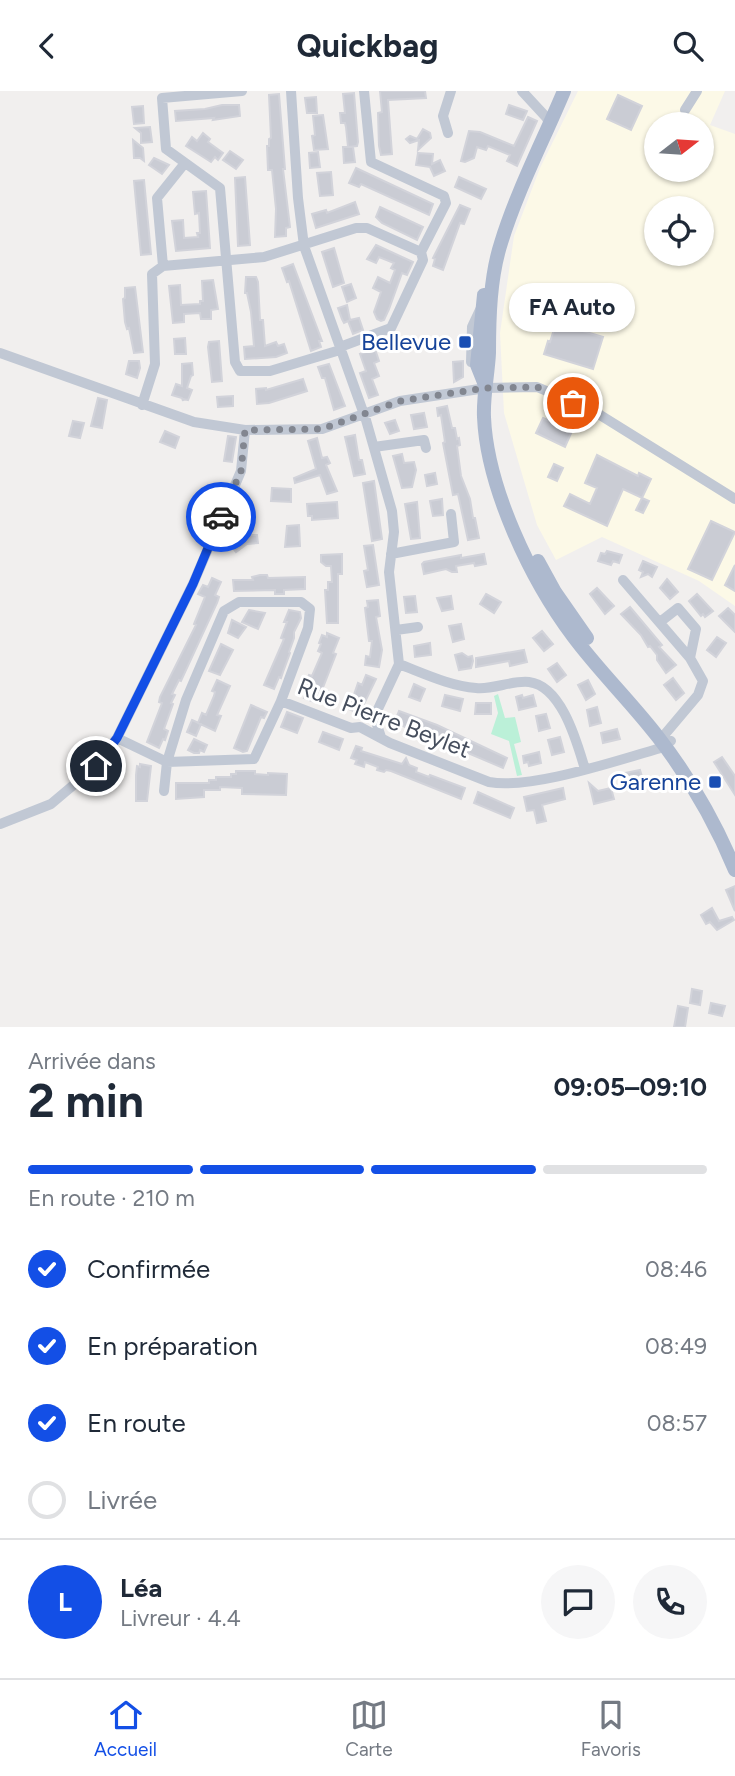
<!DOCTYPE html>
<html lang="fr">
<head>
<meta charset="utf-8">
<style>
  body { margin:0; font-family:Figtree,sans-serif; background:#f6f6f7; color:#1f2937; height:100vh; display:flex; flex-direction:column; font-size:26px; white-space:nowrap }
  * { box-sizing:border-box; margin:0 }
  p { font-size:23px; color:#747a83 }
  .icon { flex:none; width:38px; height:38px; fill:none; stroke:currentColor; stroke-width:2; stroke-linecap:round; stroke-linejoin:round }
  .map { position:relative; height:936px; overflow:hidden }
  .details { display:flex; flex-direction:column; background:#fff; flex:1 }
  .details>* { flex:none }
  .needle { width:46px; rotate:73deg }
  .controls { position:absolute; left:644px; top:21px; display:grid; gap:14px }
  .controls a { display:grid; place-items:center; width:70px; height:70px; border-radius:50%; background:#fff; box-shadow:0 2px 5px #0004; font-size:35px }
  .pin { position:absolute; display:grid; place-items:center; width:60px; height:60px; color:#fff; margin:-30px; border:4px solid #fff; border-radius:50%; box-shadow:0 2px 7px #0007 }
  .courier { position:absolute; display:grid; place-items:center; width:70px; height:70px; margin:-35px; border:5px solid #134fe6; border-radius:50%; background:#fff; color:#222; box-shadow:0 2px 9px #0007 }
  .bubble { position:absolute; height:49px; border-radius:24px; background:#fff; box-shadow:0 2px 5px #0004; font-size:23px; font-weight:700; line-height:49px; text-align:center }
  .overview em { font-style:normal; font-weight:700 }
  .overview div { display:flex; flex-direction:column-reverse }
  .overview { display:flex; align-items:center; justify-content:space-between; height:119px; padding:0 28px }
  h1 { font-size:46px; font-weight:700; line-height:52px }
  .bar { display:grid; grid-template-columns:repeat(4,1fr); gap:10px 7px; align-content:center; height:84px; padding:0 28px }
  .bar i { height:9px; border-radius:5px; background:#e0e1e3 }
  .bar .current { background:#134fe6 }
  .bar p { grid-column:span 4 }
  .line { display:flex; align-items:center; gap:18px; padding:0 28px; border-top:2px solid #e0e1e3 }
  .line div { flex:1 }
  .round { display:grid; place-items:center; flex:none; width:74px; height:74px; border-radius:37px; background:#f6f6f7 }
  ol { padding:0 28px; list-style:none }
  li { display:flex; align-items:center; gap:21px; height:77px }
  li p { margin-inline-start:auto }
  li .icon { padding:7px; border-radius:50%; background:#134fe6; color:#fff; stroke-width:4 }
  li:last-child { color:#747a83 }
  li i { width:38px; height:38px; border:4px solid #e0e1e3; border-radius:50% }
  header { display:flex; justify-content:space-between; align-items:center; height:91px; padding:0 28px; background:#fff; font-size:32px; font-weight:700 }
  .tab-bar { display:flex; justify-content:space-around; align-items:center; height:98px; border-top:2px solid #e0e1e3; background:#fff; font-size:19px; color:#747a83 }
  .tab-bar a { display:grid; justify-items:center; gap:4px }
  .tab-bar .current { color:#134fe6 }
  .map>svg:first-child { display:block }
  .commercial { fill:#fcf9e7; fill-rule:evenodd }
  .green { fill:#bbf0d8 }
  .building { fill:#caccd4; stroke:#d2d3da; stroke-width:2 }
  .lines { fill:none; stroke-linecap:round; stroke-linejoin:round }
  .minor { stroke:#c1c8d4; stroke-width:10 }
  .major { stroke:#adb9ce; stroke-width:14 }
  .done { stroke:#828690; stroke-width:7; stroke-dasharray:0 12.6 }
  .route { stroke:#134fe6; stroke-width:9 }
  .transit-dot { fill:#1a4fb4; stroke:#fff; stroke-width:2.5 }
  .labels { text-anchor:middle; stroke-width:6; stroke-linejoin:round; paint-order:stroke }
  .transit-label { font-size:24px; fill:#164399; stroke:#fff; text-anchor:end }
  .street-label { font-size:24px; fill:#464e5d; stroke:#fff }
</style>
</head>
<body>
<header><svg class="icon" aria-label="back" viewBox="0 0 24 24"><path d="M15 5l-7 7 7 7"/></svg>Quickbag<svg class="icon" aria-label="search" viewBox="0 0 24 24"><circle cx="10" cy="10" r="6"/><path d="M15 15l6 6"/></svg></header>
<div class="map">
<svg width="735" height="936" viewBox="0 0 735 936">
  <rect width="100%" height="100%" fill="#f1efee"/>
  <!-- commercial -->
  <path class="commercial" d="M578,0H725L710,34L735,43V515L699,490L602,446L556,469L537,434L504,322L500,242L514,145L540,77ZM656,33H702V79H656ZM656,117H702V163H656Z"/>
  <!-- green -->
  <path class="green" d="M498,603L505,627L515,626L521,651L514,653L522,684L517,685L509,650L491,643L498,622L494,605Z"/>
  <!-- building -->
  <path class="building" d="M380,0H425L426,7L388,9L392,63L381,64L379,55L378,22L382,21Z
    M354,2L358,51L357,55L348,56L346,36L345,32H341L340,22H345L343,3Z
    M279,3L285,78H283L290,136L286,137V145L275,146L276,118L272,79H268L267,55H269V48L271,47L269,4Z
    M618,4L642,15L631,39L607,28Z
    M316,6L317,22H307L305,7Z
    M222,14H239L240,25L213,29L214,27L176,30L175,20L205,18Z
    M509,14L527,20L523,29L506,23Z
    M143,15L144,32L134,33L132,16Z
    M323,24L328,58L314,59L312,45L315,44L313,25Z
    M528,26L537,30L517,75L507,70L510,64L488,55L486,59L477,56L474,67L465,71L461,70L469,40L480,41L514,55Z
    M150,36L152,51L141,52V42L135,37Z
    M423,38L430,42L431,47L418,59L419,49L410,52L406,48L410,45L417,48Z
    M203,42L210,48L208,51L223,62L218,69L215,66L211,71L186,55L192,46L197,50Z
    M133,49L143,57L144,70L140,67H134Z
    M343,56H353L355,71L344,72Z
    M230,60L243,69L236,78L223,69Z
    M318,61L320,76L310,77L309,62Z
    M418,62L433,63L432,73L440,69L445,80L434,85L430,76L416,74Z
    M154,67L169,74L162,83L149,74Z
    M356,77L433,113L429,124L361,93L359,96L349,92Z
    M331,81L333,104L320,105L317,82Z
    M245,86L250,154L238,155L235,87Z
    M459,86L486,98L481,108L455,96Z
    M144,89L151,163L141,164L134,90Z
    M206,100L210,157L176,160L172,130L183,129L184,147L198,146L197,142H200L199,122L195,123L193,101Z
    M355,111L359,123L316,137L312,123L326,119L327,122Z
    M460,114L470,118L464,133L460,132L443,179L433,175L435,168L433,167Z
    M380,116L423,136L417,149L382,132L376,126Z
    M376,154L413,171L407,184L402,182L389,218L384,229L381,230L377,228L374,221L381,201L373,197L378,186L390,192L395,179L391,177L394,172L379,166L376,172L367,168Z
    M334,157L344,192L333,196L322,161Z
    M293,173L322,250H319L321,256L311,260L289,190L287,191L282,177Z
    M246,186H256L258,191L260,229H263L265,255L276,251L278,255L284,253L287,262L276,266L245,268L244,256L254,255L251,221L247,202H245Z
    M213,189L218,218L211,219V228H201L200,222L184,223V231L173,232L169,195L180,194L181,214L200,213V210H203L202,190Z
    M351,193L356,207L347,211L342,196Z
    M135,196L143,261L134,262L129,237L127,238L125,231L123,208L125,207V197Z
    M347,214L350,229L359,227L363,239L353,243L348,230L344,232L342,228L338,217Z
    M556,232L603,246L593,278L544,263L548,250L550,251Z
    M185,247L186,263H175L174,248Z
    M219,250L222,290L212,291L208,256L209,251Z
    M375,258L379,270L374,272L379,285L372,288L378,304L369,307L360,282L366,280L360,263Z
    M129,270H139L140,277L137,287L126,283Z
    M463,270V286L454,291L453,271Z
    M192,272L193,284L191,285L187,297L192,299L188,309L183,308V310L182,307L172,304L176,293L182,295V273Z
    M329,273L345,315L334,319L325,287H322L318,276Z
    M303,288L307,300L269,312L257,313L256,298L266,297V299Z
    M233,305V315L218,316L217,306Z
    M98,307L107,309L102,337L91,335Z
    M447,315L452,337H455L457,348L459,347L460,354L457,355L461,385L470,408L473,427H475L479,447L468,449L458,403L453,404L443,352L445,351L441,324L438,325L437,317Z
    M424,322L427,336L414,338L411,324Z
    M543,327L572,340L565,356L536,342Z
    M395,329L399,340L390,343L385,332Z
    M73,330L84,332L80,347L69,345Z
    M165,340L179,346L175,357L160,351Z
    M355,344L359,369H362L365,383L354,385L345,346Z
    M228,345L236,346L232,371L224,370Z
    M317,347L322,367L327,366L330,372L326,374L337,400L327,403L320,384L295,392L294,387L316,378L308,350Z
    M402,363L404,372L414,371L416,379L412,396L402,397L393,365Z
    M597,364L638,385L639,382L651,388L642,407L623,398L607,435L564,415L570,403L590,413L597,397L585,392Z
    M554,373L563,377L557,390L548,386Z
    M435,382L437,393L427,395L425,384Z
    M374,390L382,448L372,450L363,392Z
    M272,397L291,398V411L271,410Z
    M642,407L649,410L643,422L636,419Z
    M442,408L443,424L433,425L430,410Z
    M337,411L338,427L312,429V425H308L307,413Z
    M417,411L420,447L411,448L405,413Z
    M711,430L735,441L712,489L688,478Z
    M299,434L300,455L285,456L287,435Z
    M240,437L244,444H257L258,452L247,453L236,461L229,452L234,449L230,443Z
    M373,454L379,494L367,496L364,480L368,479L364,455Z
    M607,460L622,464L619,472L613,470L611,474L598,470L601,462L605,463Z
    M342,463V483H338V532H327L325,499H328V491H332L331,475H326L321,471V464Z
    M484,463L486,473L475,475L474,472L456,475L457,481H452L446,478L424,483L422,473L424,471L461,464V467Z
    M643,470L657,476L652,486L648,483L641,486L643,481L639,479Z
    M735,474V500L725,494Z
    M260,484H267L268,487L305,486V498L284,499V503H275V499L234,500L233,489H253L252,486Z
    M212,487L221,491L215,504L219,506L217,512L181,590L179,589L172,603L175,604L171,612L173,613L164,638L168,640L165,649L163,648L159,657L147,651L162,612L159,611L160,606L196,534L194,533L205,506L198,503L203,494L208,496Z
    M667,488L678,501L670,508L660,497Z
    M597,497L614,515L605,523L590,503Z
    M486,503L501,511L494,522L480,513Z
    M697,503L713,520L705,526L703,523L701,525L689,510Z
    M415,505L417,521L406,522L404,506Z
    M451,505L453,518L442,520L437,507Z
    M378,509L380,525L376,526L382,559L379,576L365,574L366,565L370,566L372,550H369L365,517L368,516L367,510Z
    M630,516L662,554L659,556L676,574L666,582L657,569V564L650,555L648,556L641,544L621,523Z
    M728,517L735,524V541L719,525Z
    M249,519L265,522L258,538L242,531Z
    M289,519L300,521L301,527L294,541V547L289,561L290,562L283,581L281,587L279,586L274,598L264,594L284,548L281,547L287,531H284Z
    M232,529L246,536L238,547L228,542Z
    M461,533L464,548L453,551L449,535Z
    M542,540L553,553L544,560L533,547Z
    M327,542L339,547L333,562L336,563L322,599L319,598L314,611L304,607L306,603L302,601L309,584L312,585L322,562L318,560L321,553L319,552L322,544L327,546Z
    M717,546L726,552L716,566L707,559Z
    M430,552L431,564L415,566L414,555Z
    M221,553L233,559L220,584L209,580Z
    M524,559L527,571L510,575L509,570L476,576V567Z
    M462,562L468,566L472,565L473,570L471,577L459,579L455,564Z
    M557,572L566,584L557,591L548,578Z
    M366,584L376,588L362,617L364,625L349,618L358,592L362,594Z
    M673,587L684,602L676,609L664,594Z
    M217,589L230,595L217,624L221,625L215,640L198,632L202,622L206,624L214,605L215,601L212,600Z
    M588,589L595,603L586,609L578,594Z
    M414,593L425,598L420,610L409,606Z
    M445,604L463,608L460,620L442,615Z
    M522,604L523,607L533,604L536,615L519,619L516,606Z
    M476,612H491V623H475Z
    M251,614L267,621L264,627L261,626L247,660L243,661L234,657Z
    M597,616L601,632L590,635L587,619Z
    M399,620L437,634L507,667L503,677L468,662V660L444,648L410,635V638L403,635V633L395,630Z
    M287,621L303,627L297,642L281,636Z
    M546,623L550,637L539,640L536,625Z
    M192,629L201,633L196,645L187,641Z
    M617,638L620,648L603,652L601,642Z
    M323,641L343,648L339,659L319,651Z
    M560,646L564,661L552,664L548,649Z
    M194,648L207,654L204,661L200,659L199,662H194L188,659Z
    M356,655L362,657L361,660L402,673L406,667L409,674L417,677L416,681L429,686L430,684L465,697L461,708L391,680L386,679L384,681L377,679L378,676L365,671L364,676L355,673L357,669L351,667Z
    M539,661L541,672L529,675L528,671L524,672L523,665Z
    M722,666L735,685V704L714,671Z
    M140,673L151,675L147,710H136V684L137,675L140,676Z
    M640,679L643,689L627,692L625,682Z
    M236,680H255V683L268,684V682L287,683L286,704L242,703V697L220,696V699H204V706L176,708V692H209V689H216V686H231V683H236Z
    M589,692L598,700L611,697L614,708L594,713Z
    M563,697L565,708L542,714L546,730L537,732L534,719L527,720L524,706Z
    M478,701L514,717L510,727L474,712Z
    M735,795V820L726,799Z
    M712,817L719,830L732,826L734,829L717,839L710,831L706,833L701,824Z
    M692,898L702,900L700,914L690,912Z
    M711,912L725,915L722,925L709,922Z
    M678,915L688,917L685,936H674Z"/>
  <g class="lines">
    <!-- minor -->
    <path class="minor" d="M242,0L162,7L166,58L220,97L235,271L240,280H270L340,259
      M291,0L298,107L304,155L366,329L392,420L394,441L389,481L399,573L378,618L377,634L381,646
      M522,0L546,26L550,33
      M685,19L697,0
      M448,42L443,25L451,0
      M163,175L157,107L185,72
      M340,256L391,237L423,169L421,161L446,112L444,105L371,71L364,0
      M0,262L194,331L245,339L322,338L400,310L486,297L537,296L592,319L735,408
      M471,271L472,236L480,219
      M142,314L155,273L152,183L163,175L264,166L356,137H367L421,161
      M374,356L424,349L426,357
      M391,463L454,451L451,423
      M623,489L690,567L703,590L698,604L660,649
      M660,531L678,517L696,538L690,567
      M396,539L418,536
      M399,573C423,582 450,595 476,597C493,599 512,589 529,591C562,595 577,652 585,678
      M117,647L167,671L254,668L281,610L351,637L360,636L390,652L489,691C532,699 617,669 661,657L671,650
      M164,700L167,671L186,609L224,520L239,511H301L310,518L308,537L281,610
      M0,733L51,713L96,675L117,647L193,493L241,380L245,339"/>
    <!-- major -->
    <path class="major" d="M564,0C543,50 517,100 501,152C490,186 489,227 489,262C488,283 483,305 484,326C487,397 531,489 573,545C599,580 631,611 658,646C689,686 716,733 735,779
      M484,204L477,274L485,294
      M538,470L555,501L587,547"/>
  </g>
  <g class="lines">
    <!-- done -->
    <path class="done" d="M221,426L241,380L245,339L322,338L400,310L486,297L537,296L573,312"/>
    <!-- route -->
    <path class="route" d="M96,675L117,647L193,493L221,426"/>
  </g>
  <!-- markers -->
  <g class="transit-dot">
    <rect x="458" y="244" width="14" height="14" rx="3.5"/>
    <rect x="708" y="684" width="14" height="14" rx="3.5"/>
  </g>
  <g class="labels">
    <!-- transit labels -->
    <g class="transit-label">
      <text x="451" y="259">Bellevue</text>
      <text x="701" y="699">Garenne</text>
    </g>
    <!-- street labels -->
    <g class="street-label">
      <text transform="translate(384 627) rotate(21)" y="8">Rue Pierre Beylet</text>
    </g>
  </g>
</svg>
<div class="controls">
<a><svg class="needle" viewBox="-14 -14 28 28"><path d="M0-13l5 13h-10z" fill="#e53935"/><path d="M0 13l5-13h-10z" fill="#747a83"/></svg></a>
<a><svg class="icon" aria-label="locate" viewBox="0 0 24 24"><circle cx="12" cy="12" r="6"/><path d="M12 2v4M12 18v4M2 12h4M18 12h4"/></svg></a>
</div>
<div class="pin" style="left:573px;top:312px;background:#ea580c"><svg class="icon" aria-label="bag" viewBox="0 0 24 24"><path d="M5 8h14l-1 12H6zM9 8a3 3 0 0 1 6 0"/></svg></div>
<div class="pin" style="left:96px;top:675px;background:#1f2937"><svg class="icon" aria-label="home" viewBox="0 0 24 24"><path d="M3 11l9-7 9 7M6 9v11h12V9"/></svg></div>
<div class="courier" style="left:221px;top:426px"><svg class="icon" aria-label="car" viewBox="0 0 24 24"><path d="M5 17H2v-5l4-1 3-4h7l3 4 3 1v5h-3M9 17h6M6 11h13"/><circle cx="7" cy="17" r="2"/><circle cx="17" cy="17" r="2"/></svg></div>
<div class="bubble" style="left:509px;top:192px;width:126px">FA Auto</div>
</div>
<section class="details">
<div class="overview"><div><h1>2 min</h1><p>Arrivée dans</p></div><em>09:05–09:10</em></div>
<div class="bar"><i class="current"></i><i class="current"></i><i class="current"></i><i></i><p>En route · 210 m</p></div>
<ol>
<li><svg class="icon" aria-label="check" viewBox="0 0 24 24"><path d="M5 12l5 5 9-10"/></svg>Confirmée<p>08:46</p></li>
<li><svg class="icon" aria-label="check" viewBox="0 0 24 24"><path d="M5 12l5 5 9-10"/></svg>En préparation<p>08:49</p></li>
<li><svg class="icon" aria-label="check" viewBox="0 0 24 24"><path d="M5 12l5 5 9-10"/></svg>En route<p>08:57</p></li>
<li><i></i>Livrée</li>
</ol>
<div class="line" style="height:126px"><b class="round" style="background:#134fe6;color:#fff">L</b><div><b>Léa</b><p>Livreur · 4.4</p></div><a class="round"><svg class="icon" aria-label="chat" viewBox="0 0 24 24"><path d="M4 5h16v11H9l-5 4z"/></svg></a><a class="round"><svg class="icon" aria-label="phone" viewBox="0 0 24 24"><path d="M5 4h4l2 5-3 2q2 4 5 5l2-3 5 2v4C11 20 4 13 5 4z"/></svg></a></div>
</section>
<nav class="tab-bar">
<a class="current"><svg class="icon" aria-label="home" viewBox="0 0 24 24"><path d="M3 11l9-7 9 7M6 9v11h12V9"/></svg>Accueil</a>
<a><svg class="icon" aria-label="map" viewBox="0 0 24 24"><path d="M3 6l6-2 6 2 6-2v14l-6 2-6-2-6 2zM9 4v14M15 6v14"/></svg>Carte</a>
<a><svg class="icon" aria-label="saved" viewBox="0 0 24 24"><path d="M7 4h10v16l-5-4-5 4z"/></svg>Favoris</a>
</nav>
</body>
</html>
